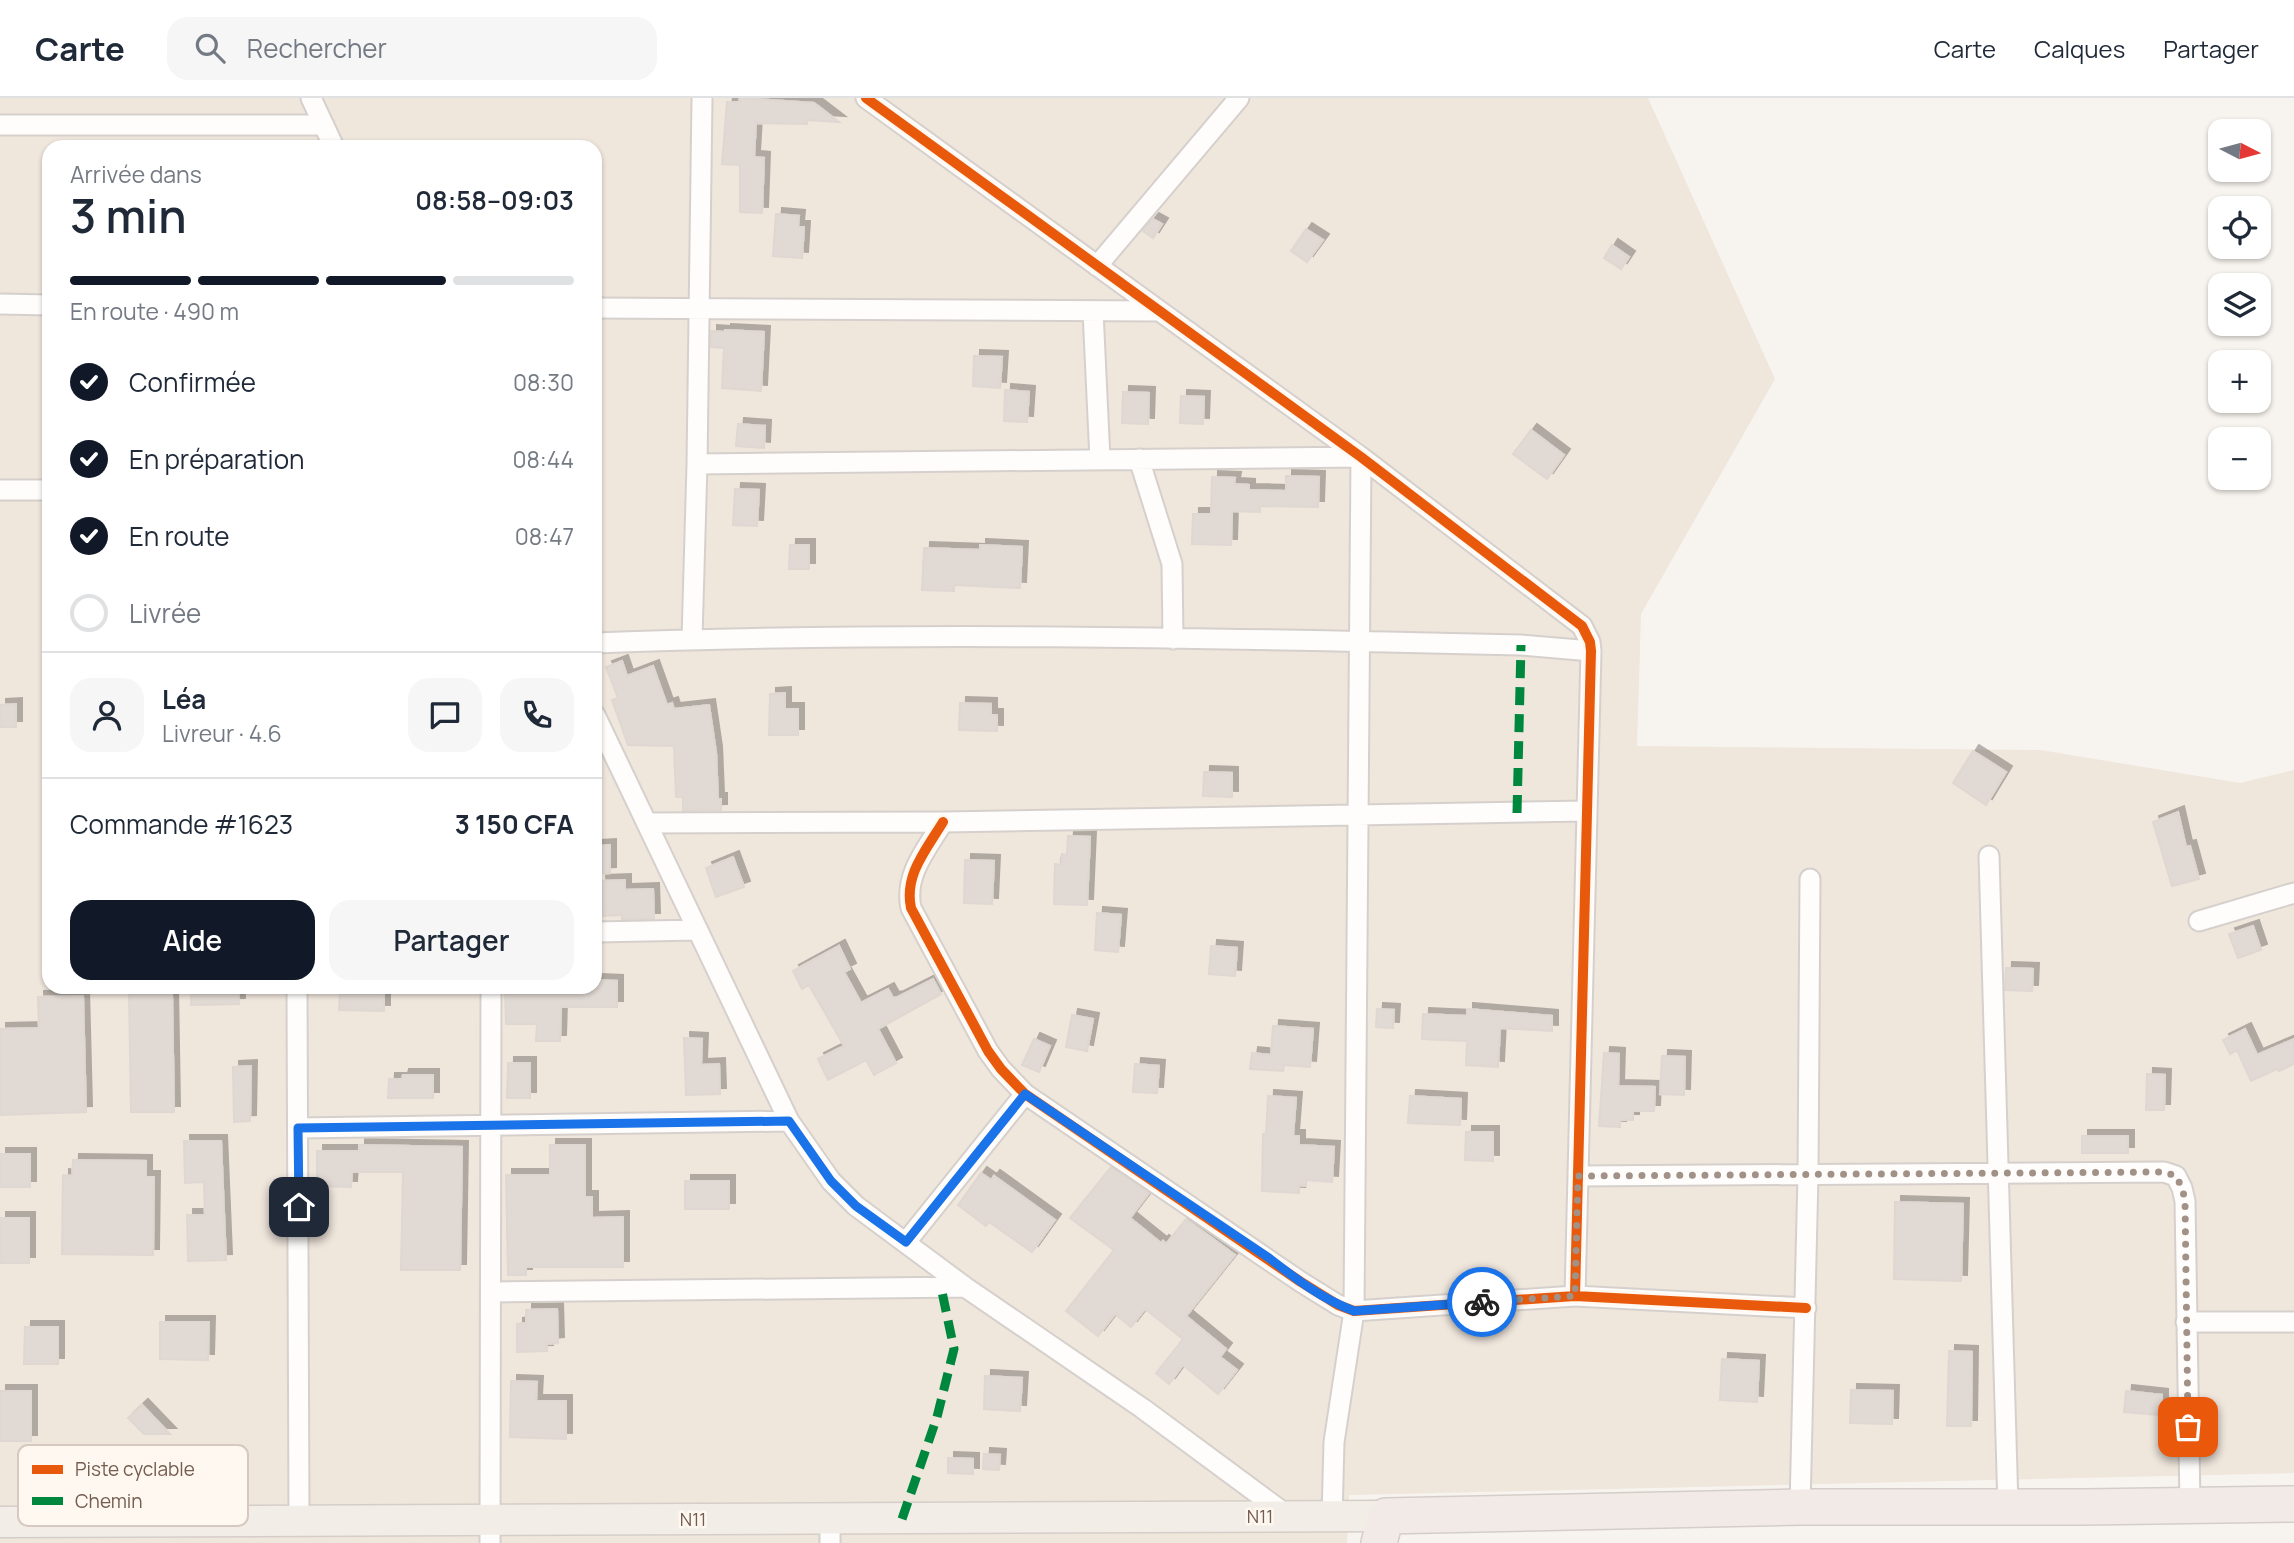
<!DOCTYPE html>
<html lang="fr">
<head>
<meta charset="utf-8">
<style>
  body { margin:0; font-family:Manrope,sans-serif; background:#f6f6f7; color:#1f2937; height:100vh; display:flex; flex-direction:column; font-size:26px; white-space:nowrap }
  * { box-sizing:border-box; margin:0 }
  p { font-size:23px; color:#747a83 }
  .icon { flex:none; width:38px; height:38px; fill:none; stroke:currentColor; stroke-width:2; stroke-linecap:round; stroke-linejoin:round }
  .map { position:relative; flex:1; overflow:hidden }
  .drawer { position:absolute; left:42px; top:42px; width:560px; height:854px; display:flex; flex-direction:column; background:#fff; border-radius:21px; box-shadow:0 2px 5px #0004 }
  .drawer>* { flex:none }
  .needle { width:46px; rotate:96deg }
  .controls { position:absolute; left:2208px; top:21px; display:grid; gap:14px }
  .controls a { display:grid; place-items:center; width:63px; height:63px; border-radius:14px; background:#fff; box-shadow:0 2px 5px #0004; font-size:35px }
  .pin { position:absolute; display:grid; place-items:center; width:60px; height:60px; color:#fff; margin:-30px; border-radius:14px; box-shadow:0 4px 10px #0006 }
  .courier { position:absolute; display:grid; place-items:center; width:70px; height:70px; margin:-35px; border:5px solid #1a73e8; border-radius:50%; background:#fff; color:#222; box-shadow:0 2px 9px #0007 }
  .headline em { font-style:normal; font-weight:600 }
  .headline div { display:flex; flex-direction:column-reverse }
  .headline { display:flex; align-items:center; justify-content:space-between; height:119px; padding:0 28px }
  h1 { font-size:46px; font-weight:600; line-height:52px }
  .bar { display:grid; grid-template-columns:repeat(4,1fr); gap:10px 7px; align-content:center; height:84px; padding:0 28px }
  .bar i { height:9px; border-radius:5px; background:#e0e1e3 }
  .bar .current { background:#111827 }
  .bar p { grid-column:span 4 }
  .line { display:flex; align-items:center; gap:18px; padding:0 28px; border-top:2px solid #e0e1e3 }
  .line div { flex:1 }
  .round { display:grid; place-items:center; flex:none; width:74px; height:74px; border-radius:21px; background:#f6f6f7 }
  ol { padding:0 28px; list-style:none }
  li { display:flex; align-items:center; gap:21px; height:77px }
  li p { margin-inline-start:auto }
  li .icon { padding:7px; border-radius:50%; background:#111827; color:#fff; stroke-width:4 }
  li:last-child { color:#747a83 }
  li i { width:38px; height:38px; border:4px solid #e0e1e3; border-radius:50% }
  .primary-button { display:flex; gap:14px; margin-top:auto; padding:14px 28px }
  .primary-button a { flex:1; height:80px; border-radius:21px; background:#111827; color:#fff; font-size:28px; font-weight:600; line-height:80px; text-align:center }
  .primary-button a+a { background:#f6f6f7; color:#1f2937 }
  header { display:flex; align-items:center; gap:42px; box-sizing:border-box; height:98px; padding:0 35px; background:#fff; border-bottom:2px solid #e0e1e3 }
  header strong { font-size:33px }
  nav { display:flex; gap:38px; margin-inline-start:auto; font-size:24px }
  .search { width:490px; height:63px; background:#f6f6f7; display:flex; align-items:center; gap:18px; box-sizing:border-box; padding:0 24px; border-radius:21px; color:#747a83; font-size:26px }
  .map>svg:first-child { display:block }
  .residential { fill:#efe6dc; fill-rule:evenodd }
  .building { fill:#e1d9d3; stroke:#dfd7d1; stroke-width:2; filter:url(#shadow) }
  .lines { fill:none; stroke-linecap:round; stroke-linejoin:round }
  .street-casing { stroke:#d6d0cc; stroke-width:23 }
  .primary-casing { stroke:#d5cec8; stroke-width:33 }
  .highway-casing { stroke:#d5cec8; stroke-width:38 }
  .street { stroke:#fefdfc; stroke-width:19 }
  .primary { stroke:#f2eee7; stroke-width:30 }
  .highway { stroke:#f1eae6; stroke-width:35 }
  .quiet { stroke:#00873e; stroke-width:9; stroke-dasharray:18 9; stroke-linecap:butt }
  .cycleway-casing { stroke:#fef8f0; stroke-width:15 }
  .cycleway { stroke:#e8590c; stroke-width:10 }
  .done { stroke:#a29187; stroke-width:7; stroke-dasharray:0 12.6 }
  .route { stroke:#1a73e8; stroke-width:9 }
  .labels { text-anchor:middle; stroke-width:5; stroke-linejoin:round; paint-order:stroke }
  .street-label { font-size:18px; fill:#745c4f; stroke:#fef8f0 }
  .key { fill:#fef8f0; stroke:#d5c9c0; stroke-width:2 }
  .key-label { font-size:19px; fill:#745c4f }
</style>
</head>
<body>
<header>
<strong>Carte</strong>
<div class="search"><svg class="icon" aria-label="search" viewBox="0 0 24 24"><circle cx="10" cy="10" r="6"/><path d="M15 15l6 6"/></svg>Rechercher</div>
<nav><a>Carte</a><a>Calques</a><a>Partager</a></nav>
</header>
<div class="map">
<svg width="2294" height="1445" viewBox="0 0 2294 1445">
  <defs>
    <filter id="shadow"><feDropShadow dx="6" dy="-6" stdDeviation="0" flood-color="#0004"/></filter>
  </defs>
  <rect width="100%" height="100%" fill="#f7f3ee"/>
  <!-- residential -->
  <path class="residential" d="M0,0H1648L1775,281L1641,516L1637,648L2040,652L2240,685L2294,672V1375L1349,1397L1347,1445H0ZM49,49H595V889H49Z"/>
  <!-- building -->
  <path class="building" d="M740,0L814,5L839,24L807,22V26L756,25L754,59L764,60L762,115L740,114V67L722,66L727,4H739Z
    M776,116L799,118L798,129H804L802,160L773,158Z
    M1153,121L1162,126L1153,140L1143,133Z
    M1306,131L1323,142L1307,164L1291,153Z
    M1612,147L1629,159L1621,171L1604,160Z
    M725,232L764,234L761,293L722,290L724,250L711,249V233L725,234Z
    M974,258L1002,259L1000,290L973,288Z
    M1005,292L1029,294L1027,324L1004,323Z
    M1123,294L1149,295L1148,326L1122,325Z
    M1181,298L1204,299L1203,326L1180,325Z
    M738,326L765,328L764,350L736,348Z
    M1531,332L1564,357L1547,381L1513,356Z
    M1286,378L1319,379L1318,409L1260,408V414L1232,413L1231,447L1192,446L1193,416H1211L1212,379L1235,380L1234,386L1249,387V392L1286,393Z
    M735,391L759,392L757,428L733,427Z
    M790,447H809V471H789Z
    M980,447L1022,449L1020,490L954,487V493L922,492L924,450L980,452Z
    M622,563L627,578L653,568L667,607L672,605L674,611L709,607L716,654L718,701H721V712L683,713V699H676L674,648L628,647L612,602L618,600L606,569Z
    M785,595V611H798V637H769L770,596Z
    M960,605L991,606V617H997V633L959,632Z
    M16,606V629H0V607Z
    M1973,653L2006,674L1986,707L1953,685Z
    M1204,674L1232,675V699L1203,698Z
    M2178,714L2186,749L2190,748L2199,781L2172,788L2153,724Z
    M1068,738L1090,739L1087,807L1054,806L1055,766L1061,767L1062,756L1067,757Z
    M610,747V775L595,776V748Z
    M733,759L744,789L716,799L706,770Z
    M965,762L994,763L992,806L964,805Z
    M625,782V792L653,791L654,821H622V817L602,818L600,783Z
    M1097,815L1121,817L1118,854L1095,852Z
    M2253,828L2261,852L2238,860L2229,836Z
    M839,848L850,871L844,874L861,905L888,891L893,900L898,899L933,881L941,896L878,931L896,965L874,977L866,962L828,982L818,961L844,948L809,887L802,891L793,873Z
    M1211,848L1237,850L1235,878L1209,876Z
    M2006,870L2033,871L2032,893L2005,892Z
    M595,882L617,883V909H561L560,943H536L537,926H506L505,889H595Z
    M191,889H238L239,906L191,907Z
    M340,891H384V913L339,912Z
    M172,896L174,1014H131L129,897Z
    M83,898L86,1014L0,1017V931L39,930L38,899Z
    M1377,911L1394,912L1393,930L1376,929Z
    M1467,911L1552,918V933L1500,930L1498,969L1466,967L1467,943L1422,941L1423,916L1467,918Z
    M1072,917L1093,921L1087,953L1066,949Z
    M1273,928L1313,931L1310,969L1284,967L1283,973L1250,971L1252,955L1271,957Z
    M2245,931L2257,957L2294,941V966L2279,973L2277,971L2251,983L2237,952L2230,956L2223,942Z
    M684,940L702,941L701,967L719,966L720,996L686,997Z
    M1034,941L1050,948L1039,974L1022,967Z
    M1604,955L1619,956L1618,988L1655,989L1654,1013H1633V1022H1620V1029L1599,1028Z
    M1662,958L1685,959L1684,997L1660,996Z
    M508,965H530V1000H507Z
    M1135,966L1159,968L1157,995L1133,994Z
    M251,968L250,1023L234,1024L233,969Z
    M2147,976L2165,977L2164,1012H2146Z
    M403,977H433V1000H388L389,981H402Z
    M1268,998L1296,1000L1293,1038H1299V1047L1334,1049L1332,1084L1306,1082V1088L1299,1087V1095L1262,1093L1263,1036H1266Z
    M1410,998L1461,1001L1460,1027L1408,1025Z
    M1466,1034H1493V1063L1465,1062Z
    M2082,1038H2128V1055H2082Z
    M184,1043H221L226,1162L188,1163L187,1117H205L204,1084L185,1085Z
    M359,1047L462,1049L460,1172H401L403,1074H352L351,1089L317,1088V1053H359Z
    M550,1047H585V1099H592V1120L623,1119V1169H526V1177H508L506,1077H550Z
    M0,1056H30V1089H0Z
    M73,1062L146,1063V1079H154L153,1157L62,1156L63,1077L72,1078Z
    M1111,1069L1149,1095L1130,1120L1161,1145L1163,1143L1166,1146L1186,1121L1235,1157L1186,1218L1226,1251L1220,1259L1237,1272L1218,1296L1183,1267L1169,1286L1156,1275L1183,1241L1145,1211L1131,1229L1115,1216L1098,1238L1066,1213L1114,1152L1070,1120Z
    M981,1075L991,1082L994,1078L1055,1122L1032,1154L989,1124L986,1128L958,1107Z
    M685,1083H729V1111H685Z
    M1895,1104L1963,1106L1961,1183L1894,1181Z
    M0,1120H29V1165H0Z
    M557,1211L558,1245L547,1246V1253L517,1254V1226L526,1225V1212Z
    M160,1224H209L208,1262L160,1261Z
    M25,1229H58V1266H24Z
    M1949,1253L1972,1254L1971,1328H1947Z
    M1722,1261L1759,1263L1757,1304L1720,1302Z
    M985,1278L1022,1280L1020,1313L984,1311Z
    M511,1283L537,1284L536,1303H566V1341L510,1339Z
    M1851,1292L1893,1293L1892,1326L1850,1325Z
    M0,1293H31V1343H0Z
    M2126,1293L2162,1297V1312H2158V1317L2124,1314Z
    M142,1307L170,1336H144L128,1320Z
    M984,1356L1000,1357L999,1372L983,1371Z
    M948,1360L973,1361V1376L948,1375Z"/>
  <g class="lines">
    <!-- street casing -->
    <g class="street-casing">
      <path id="street" d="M311,0L334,49
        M866,0L1361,359L1582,528L1590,544L1591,553L1575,1198
        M0,27H324
        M1097,168L1239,0
        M0,206L49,207
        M595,210L1159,213
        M1093,213L1100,362
        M1139,361L1172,466L1173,541
        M697,366L1361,359
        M0,392H49
        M692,541L697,366L702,0
        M595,545C903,533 1212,540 1521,547L1591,553
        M595,617L789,1023L831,1083L856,1108L965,1189L1142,1310L1288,1418
        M943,724C926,752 904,777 911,810L988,953L1001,971L1025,996L1301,1184L1338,1207L1354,1213L1575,1198L1806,1210
        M647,725L943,724L1587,713
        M1989,758L2008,1409
        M2199,823L2294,795
        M595,834L698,832
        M297,889L299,1423
        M298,1030L789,1023
        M1578,1078L2164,1074L2176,1078L2182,1090L2185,1103L2190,1407
        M906,1144L1025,996
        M491,1194L965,1189
        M2186,1224H2294
        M1800,1409L1808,1077L1810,781
        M1332,1419L1334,1344L1354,1213L1361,359
        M830,1422V1445
        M490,1445L491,889"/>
    </g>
    <!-- primary casing -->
    <g class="primary-casing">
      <path id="primary" d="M0,1424L1386,1418"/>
    </g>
    <!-- highway casing -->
    <g class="highway-casing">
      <path id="highway" d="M1379,1445L1386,1418L1800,1409H2086L2294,1406"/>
    </g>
    <!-- street -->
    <use href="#street" class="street"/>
    <!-- primary -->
    <use href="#primary" class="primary"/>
    <!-- highway -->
    <use href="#highway" class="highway"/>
    <!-- quiet -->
    <path class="quiet" d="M1517,715L1521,547
      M902,1421L937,1319L954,1251L941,1189"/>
    <!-- cycleway casing -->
    <g class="cycleway-casing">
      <path id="cycleway" d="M866,0L1361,359L1582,528L1590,544L1591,553L1575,1198
        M943,724C926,752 904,777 911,810L988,953L1001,971L1025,996L1301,1184L1338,1207L1354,1213L1575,1198L1806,1210"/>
    </g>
    <!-- cycleway -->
    <use href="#cycleway" class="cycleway"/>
  </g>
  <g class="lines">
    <!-- done -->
    <path class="done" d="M1482,1204L1575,1198L1578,1078L2164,1074L2176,1078L2182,1090L2185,1102L2188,1329"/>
    <!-- route -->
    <path class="route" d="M299,1109L298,1030L789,1023L831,1083L856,1108L906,1144L1025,996L1269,1160C1296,1181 1322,1201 1354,1213L1482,1204"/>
  </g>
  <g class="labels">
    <!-- street labels -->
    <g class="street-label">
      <text x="1260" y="1425">N11</text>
      <text x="693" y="1428">N11</text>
    </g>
  </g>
  <!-- legend -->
  <rect x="18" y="1347" width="230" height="81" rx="10" class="key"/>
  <rect x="32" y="1367" width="31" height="9" fill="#e8590c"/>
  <rect x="32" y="1399" width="31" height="8" fill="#00873e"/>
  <g class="key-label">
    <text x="75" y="1378">Piste cyclable</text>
    <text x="75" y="1410">Chemin</text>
  </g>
</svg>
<div class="controls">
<a><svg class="needle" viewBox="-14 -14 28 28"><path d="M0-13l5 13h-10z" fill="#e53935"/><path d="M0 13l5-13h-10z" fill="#747a83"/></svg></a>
<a><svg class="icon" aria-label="locate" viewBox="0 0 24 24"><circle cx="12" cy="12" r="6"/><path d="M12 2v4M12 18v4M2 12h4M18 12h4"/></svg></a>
<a><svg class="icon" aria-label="layers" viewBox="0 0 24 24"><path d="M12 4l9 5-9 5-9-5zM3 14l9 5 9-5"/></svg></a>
<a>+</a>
<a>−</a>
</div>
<div class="pin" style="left:2188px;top:1329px;background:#ea580c"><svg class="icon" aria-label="bag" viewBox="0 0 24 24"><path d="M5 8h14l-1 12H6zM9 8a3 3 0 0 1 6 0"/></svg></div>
<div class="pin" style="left:299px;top:1109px;background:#1f2937"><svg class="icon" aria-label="home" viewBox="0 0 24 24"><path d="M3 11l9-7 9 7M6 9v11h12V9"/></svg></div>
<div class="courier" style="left:1482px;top:1204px"><svg class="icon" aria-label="bike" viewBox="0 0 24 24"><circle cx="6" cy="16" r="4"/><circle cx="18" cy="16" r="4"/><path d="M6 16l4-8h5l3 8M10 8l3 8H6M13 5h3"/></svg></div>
<section class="drawer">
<div class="headline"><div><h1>3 min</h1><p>Arrivée dans</p></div><em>08:58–09:03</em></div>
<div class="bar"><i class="current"></i><i class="current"></i><i class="current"></i><i></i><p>En route · 490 m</p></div>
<ol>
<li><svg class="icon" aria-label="check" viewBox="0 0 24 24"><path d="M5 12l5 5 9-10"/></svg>Confirmée<p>08:30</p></li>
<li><svg class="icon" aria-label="check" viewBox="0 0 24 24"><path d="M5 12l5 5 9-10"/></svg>En préparation<p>08:44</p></li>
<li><svg class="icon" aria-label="check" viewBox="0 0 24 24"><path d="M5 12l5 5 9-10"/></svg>En route<p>08:47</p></li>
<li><i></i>Livrée</li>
</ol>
<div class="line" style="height:126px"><a class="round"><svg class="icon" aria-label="person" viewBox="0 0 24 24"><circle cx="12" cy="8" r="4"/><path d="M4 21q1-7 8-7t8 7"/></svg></a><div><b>Léa</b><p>Livreur · 4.6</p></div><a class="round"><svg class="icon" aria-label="chat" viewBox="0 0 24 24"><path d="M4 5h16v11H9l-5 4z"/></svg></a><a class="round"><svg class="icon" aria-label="phone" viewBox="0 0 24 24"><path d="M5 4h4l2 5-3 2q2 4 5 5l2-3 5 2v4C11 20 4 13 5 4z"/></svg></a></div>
<div class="line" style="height:91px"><div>Commande #1623</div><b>3 150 CFA</b></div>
<div class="primary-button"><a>Aide</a><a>Partager</a></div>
</section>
</div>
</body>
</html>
